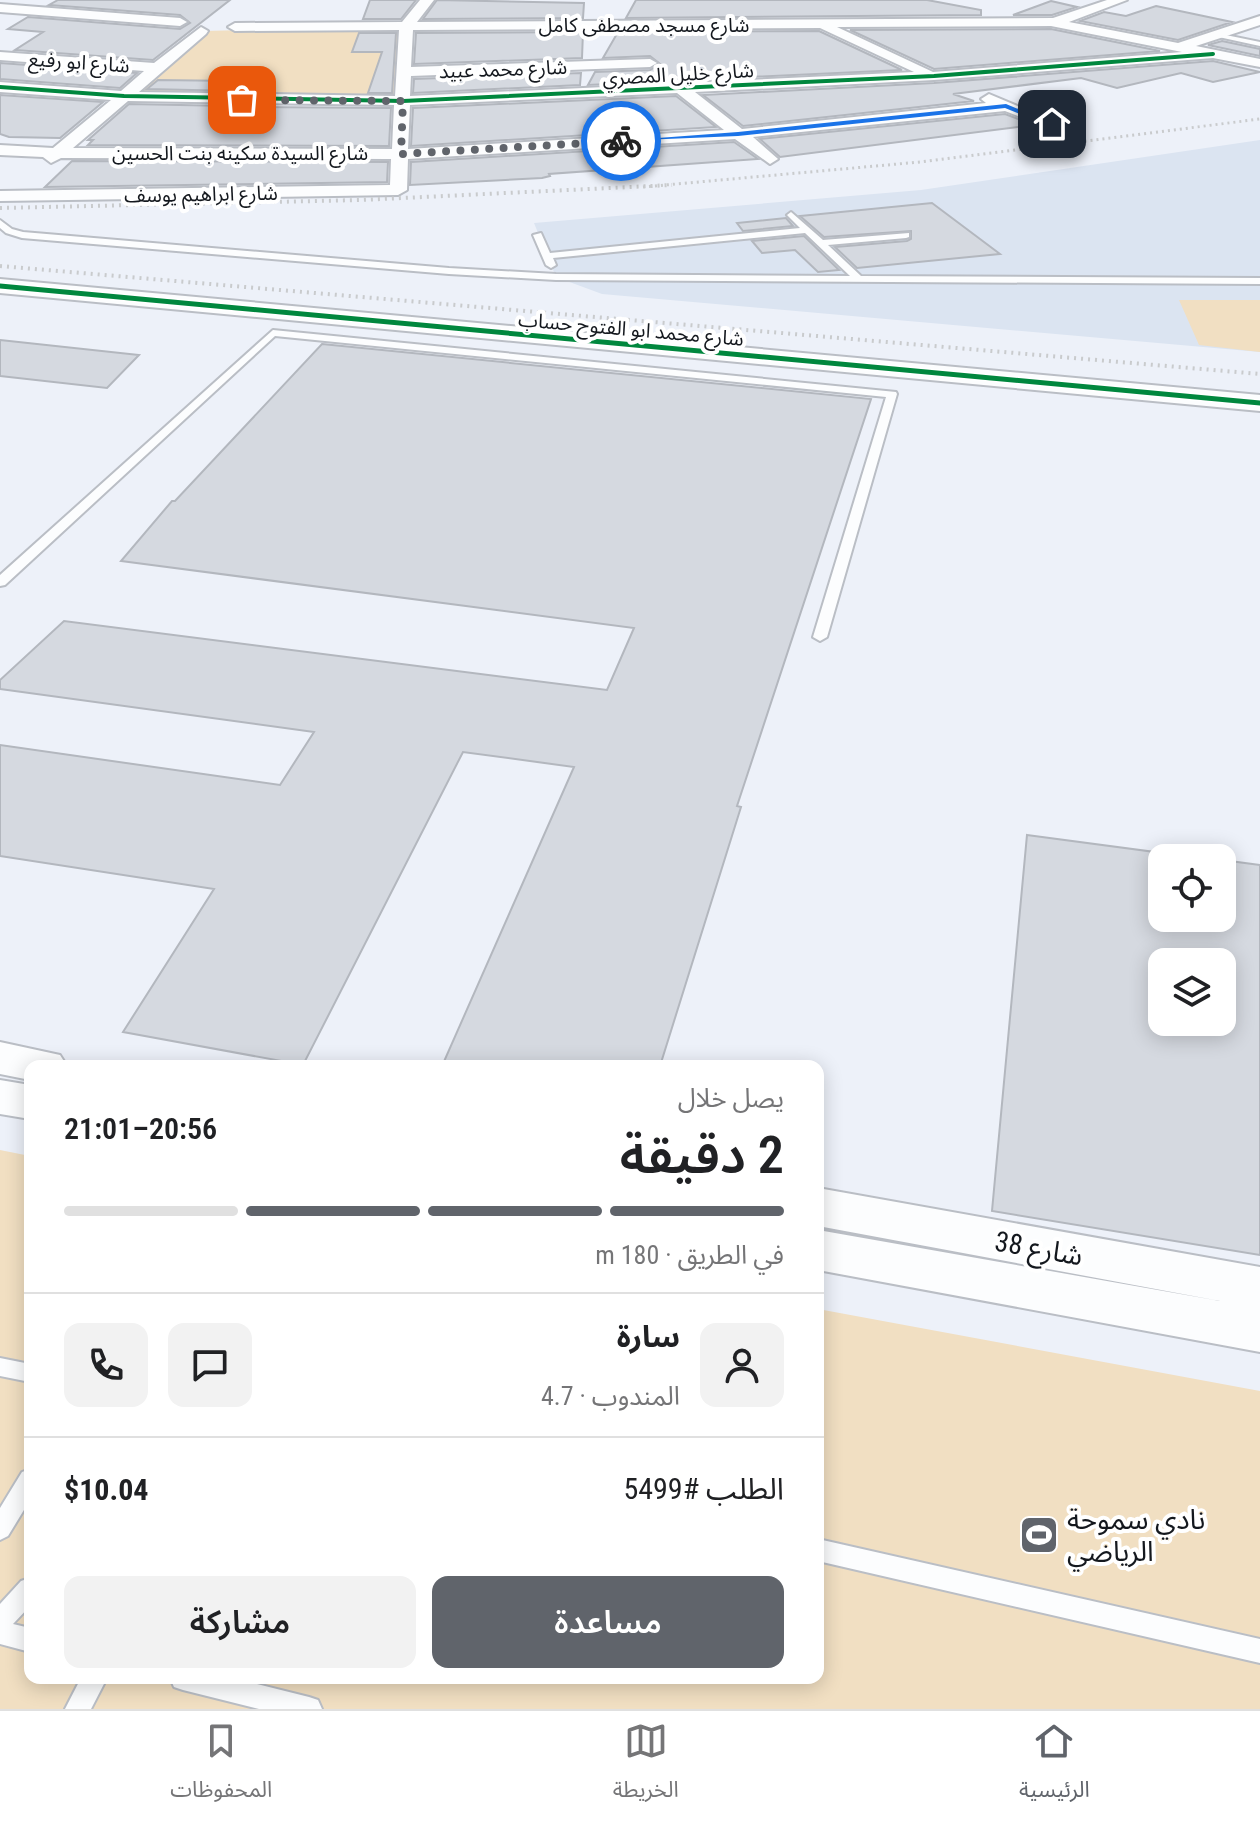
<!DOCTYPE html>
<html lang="ar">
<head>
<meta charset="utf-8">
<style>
  body { margin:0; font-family:"Roboto Condensed","Noto Sans Arabic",sans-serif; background:#f2f2f2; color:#202124; direction:rtl; height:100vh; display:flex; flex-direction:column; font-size:30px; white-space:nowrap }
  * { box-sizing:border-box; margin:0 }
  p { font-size:26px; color:#757577 }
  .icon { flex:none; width:44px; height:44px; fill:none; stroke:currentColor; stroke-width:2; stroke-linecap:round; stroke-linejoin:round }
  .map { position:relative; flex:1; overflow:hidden; direction:ltr }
  .drawer { position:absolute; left:24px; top:1060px; width:800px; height:624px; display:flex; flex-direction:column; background:#fff; border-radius:16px; box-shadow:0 4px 20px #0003; direction:rtl }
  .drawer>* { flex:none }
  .controls { position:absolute; left:1148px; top:844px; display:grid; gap:16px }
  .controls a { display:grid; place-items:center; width:88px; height:88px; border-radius:16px; background:#fff; box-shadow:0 4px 20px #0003; font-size:40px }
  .pin { position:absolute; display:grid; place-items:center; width:68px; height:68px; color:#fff; margin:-34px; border-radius:16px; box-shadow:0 4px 12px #0006 }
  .courier { position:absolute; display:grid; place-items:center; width:80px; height:80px; margin:-40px; border:6px solid #1a73e8; border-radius:50%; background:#fff; color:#222; box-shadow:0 2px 10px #0007 }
  .headline em { font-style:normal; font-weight:600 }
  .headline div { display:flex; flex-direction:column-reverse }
  .headline { display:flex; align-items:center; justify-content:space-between; height:136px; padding:0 40px }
  h1 { font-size:52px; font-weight:600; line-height:60px }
  .bar { display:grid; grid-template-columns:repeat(4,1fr); gap:12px 8px; align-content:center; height:96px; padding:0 40px }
  .bar i { height:10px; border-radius:6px; background:#e0e0e0 }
  .bar .on { background:#60646b }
  .bar p { grid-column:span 4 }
  .line { display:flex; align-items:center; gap:20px; padding:0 40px; border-top:2px solid #e0e0e0 }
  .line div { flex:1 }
  .round { display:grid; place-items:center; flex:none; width:84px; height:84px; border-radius:16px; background:#f2f2f2 }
  .button { display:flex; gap:16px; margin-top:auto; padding:16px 40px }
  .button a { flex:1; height:92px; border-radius:16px; background:#60646b; color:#fff; font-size:32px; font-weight:600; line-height:92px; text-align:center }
  .button a+a { background:#f2f2f2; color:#202124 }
  .tabs { display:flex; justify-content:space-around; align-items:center; height:112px; border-top:2px solid #e0e0e0; background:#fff; font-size:22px; color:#757577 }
  .tabs a { display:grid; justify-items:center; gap:4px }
  .tabs .on { color:#60646b }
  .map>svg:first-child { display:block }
  .built { fill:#dbe4f1 }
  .green { fill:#f1dfc2 }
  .building { fill:#d5d9e0; stroke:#b3b7be; stroke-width:2; fill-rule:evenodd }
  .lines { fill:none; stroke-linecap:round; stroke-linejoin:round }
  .service-casing { stroke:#babec5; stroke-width:4 }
  .minor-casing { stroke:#babec5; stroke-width:4 }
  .tertiary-casing { stroke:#babec5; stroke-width:4 }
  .service { fill:#fcfdfe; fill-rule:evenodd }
  .minor { fill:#fcfdfe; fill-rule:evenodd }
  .tertiary { fill:#fcfdfe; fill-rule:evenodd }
  .rail-far1 { stroke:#c9cbcd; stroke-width:3; stroke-dasharray:2 4; stroke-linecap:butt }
  .rail { stroke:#c9cbcd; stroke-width:4; stroke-dasharray:2 5; stroke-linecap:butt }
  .cycleway-far1-casing { stroke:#fff; stroke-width:6 }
  .cycleway-casing { stroke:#fff; stroke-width:8 }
  .cycleway-far1 { stroke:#00873e; stroke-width:4 }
  .cycleway { stroke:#00873e; stroke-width:5 }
  .route { fill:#1a73e8 }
  .done { stroke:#60646b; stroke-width:8; stroke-dasharray:0 14.4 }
  .labels { text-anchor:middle; stroke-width:8; stroke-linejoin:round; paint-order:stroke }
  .far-street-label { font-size:20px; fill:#14181e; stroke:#fff }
  .near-street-label { font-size:28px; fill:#14181e; stroke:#fff }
  .near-poi-label { font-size:28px; fill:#14181e; stroke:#fff; text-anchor:start }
</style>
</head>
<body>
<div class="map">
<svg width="1260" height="1709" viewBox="0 0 1260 1709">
  <rect width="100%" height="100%" fill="#edf1f9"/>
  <!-- built -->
  <path class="built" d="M1260,140V352L602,294L556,277L534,223L921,190Z"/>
  <!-- green -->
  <path class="green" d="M408,26L402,100L124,96L204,31Z
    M1179,300H1260V352L1199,345Z
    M0,1150L30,1156V1678H818V1309L1260,1391V1709H0Z"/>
  <!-- building -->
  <path class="building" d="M58,0H230L153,60L15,50L43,32L8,29L28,17L180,29L190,23L180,15L49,5Z
    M370,0H416L401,19H363Z
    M437,0L584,3L583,18L423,19Z
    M636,0H927L981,10V15L626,18Z
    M1051,1L1077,7L1052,15H1013Z
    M1156,6L1232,22L1178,40L1080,21L1104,12L1126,16Z
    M1051,29L1160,51L934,69L850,30Z
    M819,31L902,70L685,80L677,76L668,81L588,85L595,72L650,70L660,64L650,56L603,58L618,32Z
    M583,32L582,58L414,64L416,33Z
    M359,33H396L392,93H368L382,52H352Z
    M1222,41L1260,49V56L1208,45Z
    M1213,61L1260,72L1213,82L1181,73L1117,88L1081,78L953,94L974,101L743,126L703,95L934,83Z
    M0,63L137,73L120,88L0,79Z
    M581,73L580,85L413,93L414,79Z
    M158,80L235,81L233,84H242L237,91L147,89Z
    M0,95L103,102L60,138L9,137L0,134Z
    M676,96L716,127L411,146L413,108Z
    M129,104L230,106L218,124L220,129L228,128L245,107L391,108L389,146L88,145L93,140H88Z
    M1005,114L1034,125L780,157L760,139Z
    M734,142L758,159L549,174L550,176L542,178L410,185L411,162Z
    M72,161L388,162L387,182L45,187Z
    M932,203L1000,254L857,268L835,247L907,241L911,239V231L824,237L800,216Z
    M786,218L793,226L743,231L737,223Z
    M804,236L839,270L818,272L795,250L762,253L752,241Z
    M0,340L139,355L107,388L0,376Z
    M322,344L871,399L737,806L741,807L660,1066H442L574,767L463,752L303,1065L123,1032L214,889L0,856V745L280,785L314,732L0,689V680L64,621L607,690L634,628L121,561L172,501H175Z
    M1027,835L1162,853V918H1222V860L1260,865V1255L992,1211ZM1162,962H1222V1022H1162Z"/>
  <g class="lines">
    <!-- service casing -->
    <g class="service-casing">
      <path id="service" d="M1216,33L1260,42V46L1214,36Z
        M241,96L248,98L226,126H220Z
        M791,212L823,240L909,233V237L906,238L828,245L861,276L1260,278V284L556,280L449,274L22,238L6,233L0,228V220L12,229L23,232L449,268L556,274L850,276L805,233L553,258L556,265L551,268L546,265L533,235L541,233L550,253L800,228L787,215Z
        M273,330L896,392L897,394L827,637L820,641L813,637L886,397L275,336L5,585L0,586V575Z
        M0,1358L30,1364V1382L0,1376Z
        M30,1469V1500L8,1536L0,1540V1508L22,1472Z
        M818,1539L1260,1639V1663L818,1561Z
        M30,1578V1606L13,1624L30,1628V1652L0,1644V1604L21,1581Z
        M81,1678H107L91,1709H65Z
        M170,1678H233L309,1697L318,1700L322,1709H259L183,1690L174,1687Z"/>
    </g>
    <!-- minor casing -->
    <g class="minor-casing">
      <path id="minor" d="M420,0H434L417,22L1053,18L1107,0H1127L1069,22L1178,43L1260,16V25L1196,46L1260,59V67L1213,58L934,80L695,92L742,129L986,103L981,99L989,94L1060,124L1052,129L1005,111L753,137L778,159L770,164L735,139L408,159L407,190L398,195L0,201V191L390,185L391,159L61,158L51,163L43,157L0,155V145L53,148L111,100L0,92V82L121,91L144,71L0,60V52L154,63L201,27L208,31L206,34L139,92L395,96L399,30L235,31L228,27L235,23L402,22ZM1051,26L1182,52L933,72L837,27ZM820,28L914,72L684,83L676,79L669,84L410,96L411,76L650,67L657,63L650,59L411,67L413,30ZM677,93L724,130L408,149L410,105ZM128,101L394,105L392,149L73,148Z
        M0,4L180,18L187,22L180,26L0,12Z"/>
    </g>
    <!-- tertiary casing -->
    <g class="tertiary-casing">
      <path id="tertiary" d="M0,279L1260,395V411L0,293Z
        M0,1042L60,1055L67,1066H30V1080L0,1074Z
        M0,1080L30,1085V1119L0,1114Z
        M818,1188L1260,1267V1352L818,1270V1230L1220,1301L818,1226Z"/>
    </g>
    <!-- service -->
    <use href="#service" class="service"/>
    <!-- minor -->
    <use href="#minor" class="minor"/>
    <!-- tertiary -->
    <use href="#tertiary" class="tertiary"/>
    <!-- rail-far1 -->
    <path class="rail-far1" d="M643,187L920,162L1260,119"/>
    <!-- rail -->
    <path class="rail" d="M0,208L361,200L672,185
      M0,266L1260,374"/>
    <!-- cycleway-far1 casing -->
    <g class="cycleway-far1-casing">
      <path id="cycleway-far1" d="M0,87L124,96L403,101L934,76L1213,54"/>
    </g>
    <!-- cycleway casing -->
    <g class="cycleway-casing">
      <path id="cycleway" d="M0,286L1260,403"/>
    </g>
    <!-- cycleway-far1 -->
    <use href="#cycleway-far1" class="cycleway-far1"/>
    <!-- cycleway -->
    <use href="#cycleway" class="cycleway"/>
  </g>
  <!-- route -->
  <path class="route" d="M1006,104L1055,124L1050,126L1005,108L738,136L618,141L738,132Z"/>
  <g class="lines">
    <!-- done -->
    <path class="done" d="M242,100L403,101L401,154L621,141"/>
  </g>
  <!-- icons -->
  <defs>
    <g id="stadium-square" transform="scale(2)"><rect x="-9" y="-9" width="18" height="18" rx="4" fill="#60646b" stroke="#fff"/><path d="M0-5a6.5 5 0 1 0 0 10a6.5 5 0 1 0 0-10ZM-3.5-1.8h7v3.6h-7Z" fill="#fff"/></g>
  </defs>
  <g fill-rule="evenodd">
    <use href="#stadium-square" x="1039" y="1535"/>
  </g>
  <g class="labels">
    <!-- far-street labels -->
    <g class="far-street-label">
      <text x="644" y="32">شارع مسجد مصطفى كامل</text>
      <text transform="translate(79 62) rotate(4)" y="7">شارع ابو رفيع</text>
      <text transform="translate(503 69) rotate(-2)" y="7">شارع محمد عبيد</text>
      <text transform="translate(678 74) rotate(-3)" y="7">شارع خليل المصري</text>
      <text x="240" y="160">شارع السيدة سكينه بنت الحسين</text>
      <text transform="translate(201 194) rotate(-1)" y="7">شارع ابراهيم يوسف</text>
      <text transform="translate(631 329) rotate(5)" y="7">شارع محمد ابو الفتوح حساب</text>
    </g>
    <!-- near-street labels -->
    <g class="near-street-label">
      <text transform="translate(1039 1248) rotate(10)" y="10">شارع 38</text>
    </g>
    <!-- near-poi labels -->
    <g class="near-poi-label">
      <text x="1067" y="1529">نادي سموحة<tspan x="1067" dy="32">الرياضي</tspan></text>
    </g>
  </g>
</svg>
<div class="controls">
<a><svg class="icon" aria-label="locate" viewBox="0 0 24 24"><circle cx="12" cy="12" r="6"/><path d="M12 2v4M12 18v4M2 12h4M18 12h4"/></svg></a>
<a><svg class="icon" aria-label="layers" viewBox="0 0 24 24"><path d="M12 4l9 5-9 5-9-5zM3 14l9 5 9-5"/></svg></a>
</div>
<div class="pin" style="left:242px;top:100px;background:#ea580c"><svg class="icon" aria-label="bag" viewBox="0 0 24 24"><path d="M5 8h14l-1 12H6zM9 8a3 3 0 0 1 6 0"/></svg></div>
<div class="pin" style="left:1052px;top:124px;background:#1f2937"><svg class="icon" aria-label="home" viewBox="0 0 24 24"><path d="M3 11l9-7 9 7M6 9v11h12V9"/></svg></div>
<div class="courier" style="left:621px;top:141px"><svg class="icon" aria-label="bike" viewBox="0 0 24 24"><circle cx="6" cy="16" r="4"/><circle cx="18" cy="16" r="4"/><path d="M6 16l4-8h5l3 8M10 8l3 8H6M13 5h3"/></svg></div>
<section class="drawer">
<div class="headline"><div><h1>2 دقيقة</h1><p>يصل خلال</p></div><em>20:56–21:01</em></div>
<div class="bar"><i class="on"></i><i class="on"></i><i class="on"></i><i></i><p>في الطريق · 180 m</p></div>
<div class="line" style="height:144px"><a class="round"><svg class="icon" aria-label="person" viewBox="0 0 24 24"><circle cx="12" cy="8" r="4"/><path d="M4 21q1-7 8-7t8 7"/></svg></a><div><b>سارة</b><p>المندوب · 4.7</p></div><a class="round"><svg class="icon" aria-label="chat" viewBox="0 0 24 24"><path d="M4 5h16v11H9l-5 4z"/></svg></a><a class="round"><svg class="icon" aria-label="phone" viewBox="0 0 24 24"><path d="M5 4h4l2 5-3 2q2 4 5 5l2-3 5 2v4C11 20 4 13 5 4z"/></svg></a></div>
<div class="line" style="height:104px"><div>الطلب #5499</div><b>$10.04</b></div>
<div class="button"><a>مساعدة</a><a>مشاركة</a></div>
</section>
</div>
<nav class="tabs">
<a class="on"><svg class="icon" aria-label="home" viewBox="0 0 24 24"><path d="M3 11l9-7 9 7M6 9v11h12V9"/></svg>الرئيسية</a>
<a><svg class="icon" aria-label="map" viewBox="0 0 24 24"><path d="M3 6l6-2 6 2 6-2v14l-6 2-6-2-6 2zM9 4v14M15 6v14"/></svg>الخريطة</a>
<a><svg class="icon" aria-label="saved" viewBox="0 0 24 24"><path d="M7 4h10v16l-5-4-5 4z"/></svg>المحفوظات</a>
</nav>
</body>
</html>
